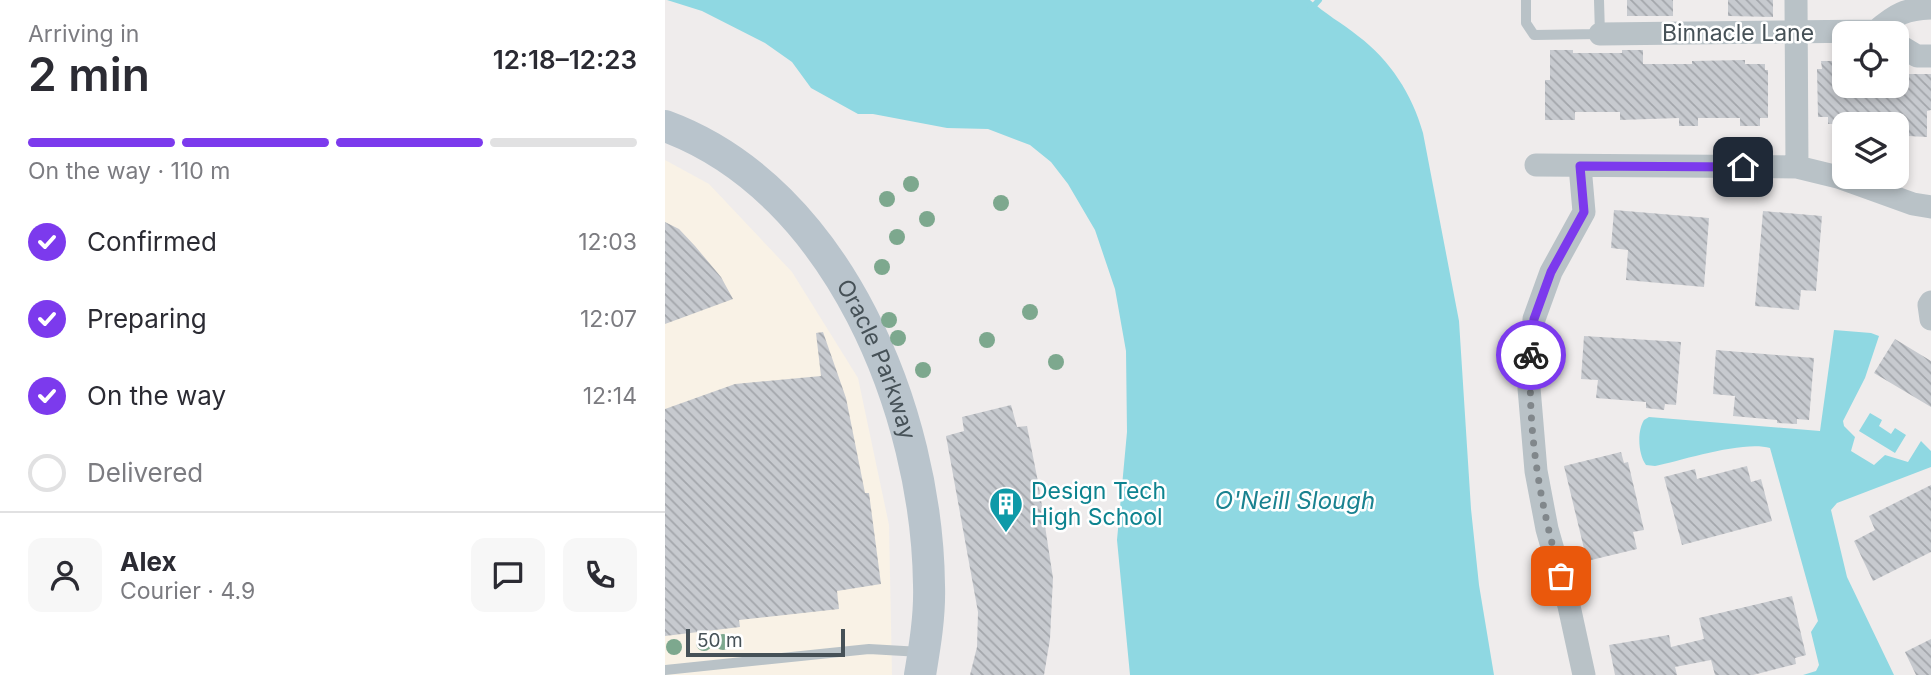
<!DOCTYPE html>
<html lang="en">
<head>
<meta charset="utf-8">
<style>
  body { margin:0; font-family:Inter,sans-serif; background:#f7f7f7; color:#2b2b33; height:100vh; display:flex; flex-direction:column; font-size:26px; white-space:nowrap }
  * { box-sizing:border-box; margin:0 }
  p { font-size:23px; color:#7c7c81 }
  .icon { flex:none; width:38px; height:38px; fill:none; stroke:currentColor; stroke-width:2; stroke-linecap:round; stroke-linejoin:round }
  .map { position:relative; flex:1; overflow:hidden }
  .details { display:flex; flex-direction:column; background:#fff; width:665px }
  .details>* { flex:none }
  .controls { position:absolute; left:1167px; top:21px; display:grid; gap:14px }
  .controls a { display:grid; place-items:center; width:77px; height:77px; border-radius:14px; background:#fff; box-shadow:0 4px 10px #0003; font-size:35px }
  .scale { position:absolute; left:21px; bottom:18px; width:159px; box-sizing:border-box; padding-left:7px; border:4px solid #465157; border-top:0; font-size:19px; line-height:24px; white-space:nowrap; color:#465157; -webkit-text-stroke:5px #fff; paint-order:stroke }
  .pin { position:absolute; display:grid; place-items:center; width:60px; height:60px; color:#fff; margin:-30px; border-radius:14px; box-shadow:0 4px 10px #0006 }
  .courier { position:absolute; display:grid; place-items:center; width:70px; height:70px; margin:-35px; border:5px solid #7c3aed; border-radius:50%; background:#fff; color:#222; box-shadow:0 2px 9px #0007 }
  .head em { font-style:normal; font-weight:600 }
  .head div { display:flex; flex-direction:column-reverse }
  .head { display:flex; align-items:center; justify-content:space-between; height:119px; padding:0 28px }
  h1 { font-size:46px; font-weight:600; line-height:52px }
  .bar { display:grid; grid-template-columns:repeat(4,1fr); gap:10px 7px; align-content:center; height:84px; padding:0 28px }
  .bar i { height:9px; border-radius:5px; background:#e1e1e2 }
  .bar .current { background:#7c3aed }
  .bar p { grid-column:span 4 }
  .line { display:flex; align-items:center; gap:18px; padding:0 28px; border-top:2px solid #e1e1e2 }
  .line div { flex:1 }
  .round { display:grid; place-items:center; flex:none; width:74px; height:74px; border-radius:14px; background:#f7f7f7 }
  ol { padding:0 28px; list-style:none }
  li { display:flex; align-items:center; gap:21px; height:77px }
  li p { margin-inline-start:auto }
  li .icon { padding:7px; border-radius:50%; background:#7c3aed; color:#fff; stroke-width:4 }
  li:last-child { color:#7c7c81 }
  li i { width:38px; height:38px; border:4px solid #e1e1e2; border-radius:50% }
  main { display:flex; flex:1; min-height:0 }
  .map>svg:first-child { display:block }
  .commercial { fill:#f9f2e6 }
  .water { fill:#8fd8e2 }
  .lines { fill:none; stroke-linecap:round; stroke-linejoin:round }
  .stream { stroke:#8fd8e2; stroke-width:6 }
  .building { fill:url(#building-back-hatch) }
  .lane { stroke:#b9c2c7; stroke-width:10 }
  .street { stroke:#b9c2c7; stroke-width:23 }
  .secondary { stroke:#b9c4cc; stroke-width:32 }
  .tree { fill:#7da88e }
  .done { stroke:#81878b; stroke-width:7; stroke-dasharray:0 12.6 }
  .route { stroke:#7c3aed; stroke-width:9 }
  .labels { text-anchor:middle; stroke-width:5; stroke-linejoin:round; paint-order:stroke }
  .street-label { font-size:23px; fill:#465157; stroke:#fff }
  .culture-label { font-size:23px; fill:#0d838f; stroke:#fff; text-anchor:start }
  .water-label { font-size:24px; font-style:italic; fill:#1a8290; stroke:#fff }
</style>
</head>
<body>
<main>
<section class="details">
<div class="head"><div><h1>2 min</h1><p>Arriving in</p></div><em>12:18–12:23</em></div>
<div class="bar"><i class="current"></i><i class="current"></i><i class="current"></i><i></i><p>On the way · 110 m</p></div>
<ol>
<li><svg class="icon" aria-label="check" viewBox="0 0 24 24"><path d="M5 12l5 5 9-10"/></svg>Confirmed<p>12:03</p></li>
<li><svg class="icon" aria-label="check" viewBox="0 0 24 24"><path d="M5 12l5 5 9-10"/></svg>Preparing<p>12:07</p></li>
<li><svg class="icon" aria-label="check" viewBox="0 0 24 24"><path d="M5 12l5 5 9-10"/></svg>On the way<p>12:14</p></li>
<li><i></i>Delivered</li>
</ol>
<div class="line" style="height:126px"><a class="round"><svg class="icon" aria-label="person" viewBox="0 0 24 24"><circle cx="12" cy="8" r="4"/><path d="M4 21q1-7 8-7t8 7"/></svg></a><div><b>Alex</b><p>Courier · 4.9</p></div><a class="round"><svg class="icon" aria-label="chat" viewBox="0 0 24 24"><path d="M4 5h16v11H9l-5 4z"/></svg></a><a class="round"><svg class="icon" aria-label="phone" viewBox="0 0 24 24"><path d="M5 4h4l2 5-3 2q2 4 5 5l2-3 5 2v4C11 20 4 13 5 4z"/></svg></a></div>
</section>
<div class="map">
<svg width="1266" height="675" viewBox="0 0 1266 675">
  <defs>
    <pattern id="building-back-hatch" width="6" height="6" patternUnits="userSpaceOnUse" patternTransform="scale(1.75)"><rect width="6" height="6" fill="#c7cacf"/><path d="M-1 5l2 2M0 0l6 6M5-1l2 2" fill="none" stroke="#a3a6ab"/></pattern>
  </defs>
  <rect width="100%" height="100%" fill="#efecec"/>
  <!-- commercial -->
  <path class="commercial" d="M0,160L44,184L127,272L193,378L224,525L227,675H0Z"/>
  <!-- water -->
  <path class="water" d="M2,0H645C660,14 677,23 693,36C725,60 747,94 758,133L794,321L806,509L814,585L829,675H465L452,540L462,432L461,351L450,289L430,230L403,184L386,162L365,145L323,129L282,128L208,114H193L146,88L127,62L100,43L37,11Z
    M1169,330L1206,333L1214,336L1200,378L1178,421L1179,426L1190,437L1186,451L1209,465L1220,455L1243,462L1256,441L1266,451V467L1172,503L1166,510L1182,577L1229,675H1138L1151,671L1154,665L1146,632L1153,621L1105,448C1079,440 1018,460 990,466L981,465C973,454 972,431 979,420L984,417L1155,431Z
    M1205,413L1217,420L1214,426L1226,434L1230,428L1241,435L1230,453L1194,431Z"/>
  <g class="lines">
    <!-- stream -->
    <path class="stream" d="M645,10L654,0"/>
  </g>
  <!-- building -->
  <path class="building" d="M962,0H1008V16H962Z
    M1063,0H1108V17L1063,16Z
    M885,50H908V53H957V50H978V64H1027V61L1080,60V64H1100V70H1103V118H1095V126H1075V118H1033V126H1014V118L955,120V112H910V120H880V80H885Z
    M1156,61H1180V86H1235V74H1266V110L1262,111V137L1243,136V129H1235V124H1163V117H1153L1152,69H1157Z
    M949,210L1044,218L1039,287L961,280L963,250L946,248Z
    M1098,211L1157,216L1151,291L1136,290L1134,310L1090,306Z
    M0,222L14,229L30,246L56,277L68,299L0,324Z
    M158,332L181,398L200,493H204L216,584L172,591L174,609L74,620L75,627L0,636V409L70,384L156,376L151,333Z
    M919,336L1016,342L1011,405L1000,404L999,410L981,408V402L931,398L933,380L916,379Z
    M1230,339L1266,361V407L1209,373Z
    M1051,350L1149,358L1144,420L1132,419V424L1112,423V420L1068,416L1070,396L1048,394Z
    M346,405L352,427L362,426L374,487L388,578L385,639L379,675H305L312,647L313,612L281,436L299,431L297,417Z
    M956,452L959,463L963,462L979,530L968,532L972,549L922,561L899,466Z
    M1082,466L1086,482L1096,479L1107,521L1017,545L999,477L1030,469L1032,479Z
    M1266,485V552L1208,581L1189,541L1210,530L1204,516Z
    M1127,596L1141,655L1130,658L1131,664L1088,675H1050L1046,660L1010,667L1012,675H950L944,645L1004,635L1006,647L1039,639L1034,618Z
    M1266,639V675H1251L1240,652Z"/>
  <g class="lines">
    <!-- lane -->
    <path class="lane" d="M861,0V23L869,35L935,34L934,0
      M0,670L204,649L256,652"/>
    <!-- street -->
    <path class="street" d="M1131,0L1132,167
      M935,34L1211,31C1231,14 1240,9 1266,8
      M1232,44L1252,56H1266
      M871,165L1132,167L1173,177L1248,204L1266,207
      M915,166L919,212L886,272L869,319L864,388L871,471L882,529L904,606L919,675
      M1266,302L1264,305L1266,319"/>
    <!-- secondary -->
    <path class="secondary" id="s1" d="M0,126C174,190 262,413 264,585C265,615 260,645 255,675"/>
  </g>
  <!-- trees -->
  <g class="tree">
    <circle cx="246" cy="184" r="8"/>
    <circle cx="222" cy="199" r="8"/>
    <circle cx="336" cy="203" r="8"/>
    <circle cx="262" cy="219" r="8"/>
    <circle cx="232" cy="237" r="8"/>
    <circle cx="217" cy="267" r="8"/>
    <circle cx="365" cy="312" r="8"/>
    <circle cx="224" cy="320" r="8"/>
    <circle cx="233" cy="338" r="8"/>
    <circle cx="322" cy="340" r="8"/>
    <circle cx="391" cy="362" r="8"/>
    <circle cx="258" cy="370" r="8"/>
    <circle cx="58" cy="642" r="8"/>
    <circle cx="39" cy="643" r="8"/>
    <circle cx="9" cy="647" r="8"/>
  </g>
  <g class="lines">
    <!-- done -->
    <path class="done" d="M866,355C862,431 875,504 896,576"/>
    <!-- route -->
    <path class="route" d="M866,355L869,319L886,272L919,212L915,166L1078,167"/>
  </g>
  <!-- icons -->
  <defs>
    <g id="building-pin" transform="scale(1.75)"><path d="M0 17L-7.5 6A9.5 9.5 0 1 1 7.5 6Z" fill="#0f9aa8" stroke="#fff"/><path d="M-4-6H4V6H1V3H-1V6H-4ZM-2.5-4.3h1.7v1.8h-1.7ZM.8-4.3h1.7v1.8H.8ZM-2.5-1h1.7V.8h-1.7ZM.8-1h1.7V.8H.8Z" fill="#fff"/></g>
  </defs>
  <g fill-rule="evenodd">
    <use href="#building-pin" x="341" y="504"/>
  </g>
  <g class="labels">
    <!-- street labels -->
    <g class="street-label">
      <text x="1073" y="41">Binnacle Lane</text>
      <text dy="8" stroke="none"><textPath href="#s1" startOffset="326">Oracle Parkway</textPath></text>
    </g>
    <!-- culture labels -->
    <g class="culture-label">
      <text x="366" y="499">Design Tech<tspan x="366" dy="26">High School</tspan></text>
    </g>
    <!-- water labels -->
    <g class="water-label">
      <text x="630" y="509">O'Neill Slough</text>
    </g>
  </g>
</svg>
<div class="controls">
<a><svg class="icon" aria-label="locate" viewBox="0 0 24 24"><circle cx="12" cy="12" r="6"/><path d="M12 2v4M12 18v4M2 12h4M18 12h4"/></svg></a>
<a><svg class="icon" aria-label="layers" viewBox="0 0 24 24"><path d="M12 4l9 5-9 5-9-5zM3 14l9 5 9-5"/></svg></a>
</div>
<div class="scale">50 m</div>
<div class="pin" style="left:896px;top:576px;background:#ea580c"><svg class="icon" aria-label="bag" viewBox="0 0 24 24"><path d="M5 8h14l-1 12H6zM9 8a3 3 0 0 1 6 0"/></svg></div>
<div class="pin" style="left:1078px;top:167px;background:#1f2937"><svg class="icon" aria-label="home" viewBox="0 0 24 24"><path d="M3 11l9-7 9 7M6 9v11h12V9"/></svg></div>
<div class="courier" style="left:866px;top:355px"><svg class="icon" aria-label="bike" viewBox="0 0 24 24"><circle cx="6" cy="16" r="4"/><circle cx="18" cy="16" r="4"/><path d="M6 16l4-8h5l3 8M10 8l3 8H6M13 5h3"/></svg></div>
</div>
</main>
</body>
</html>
